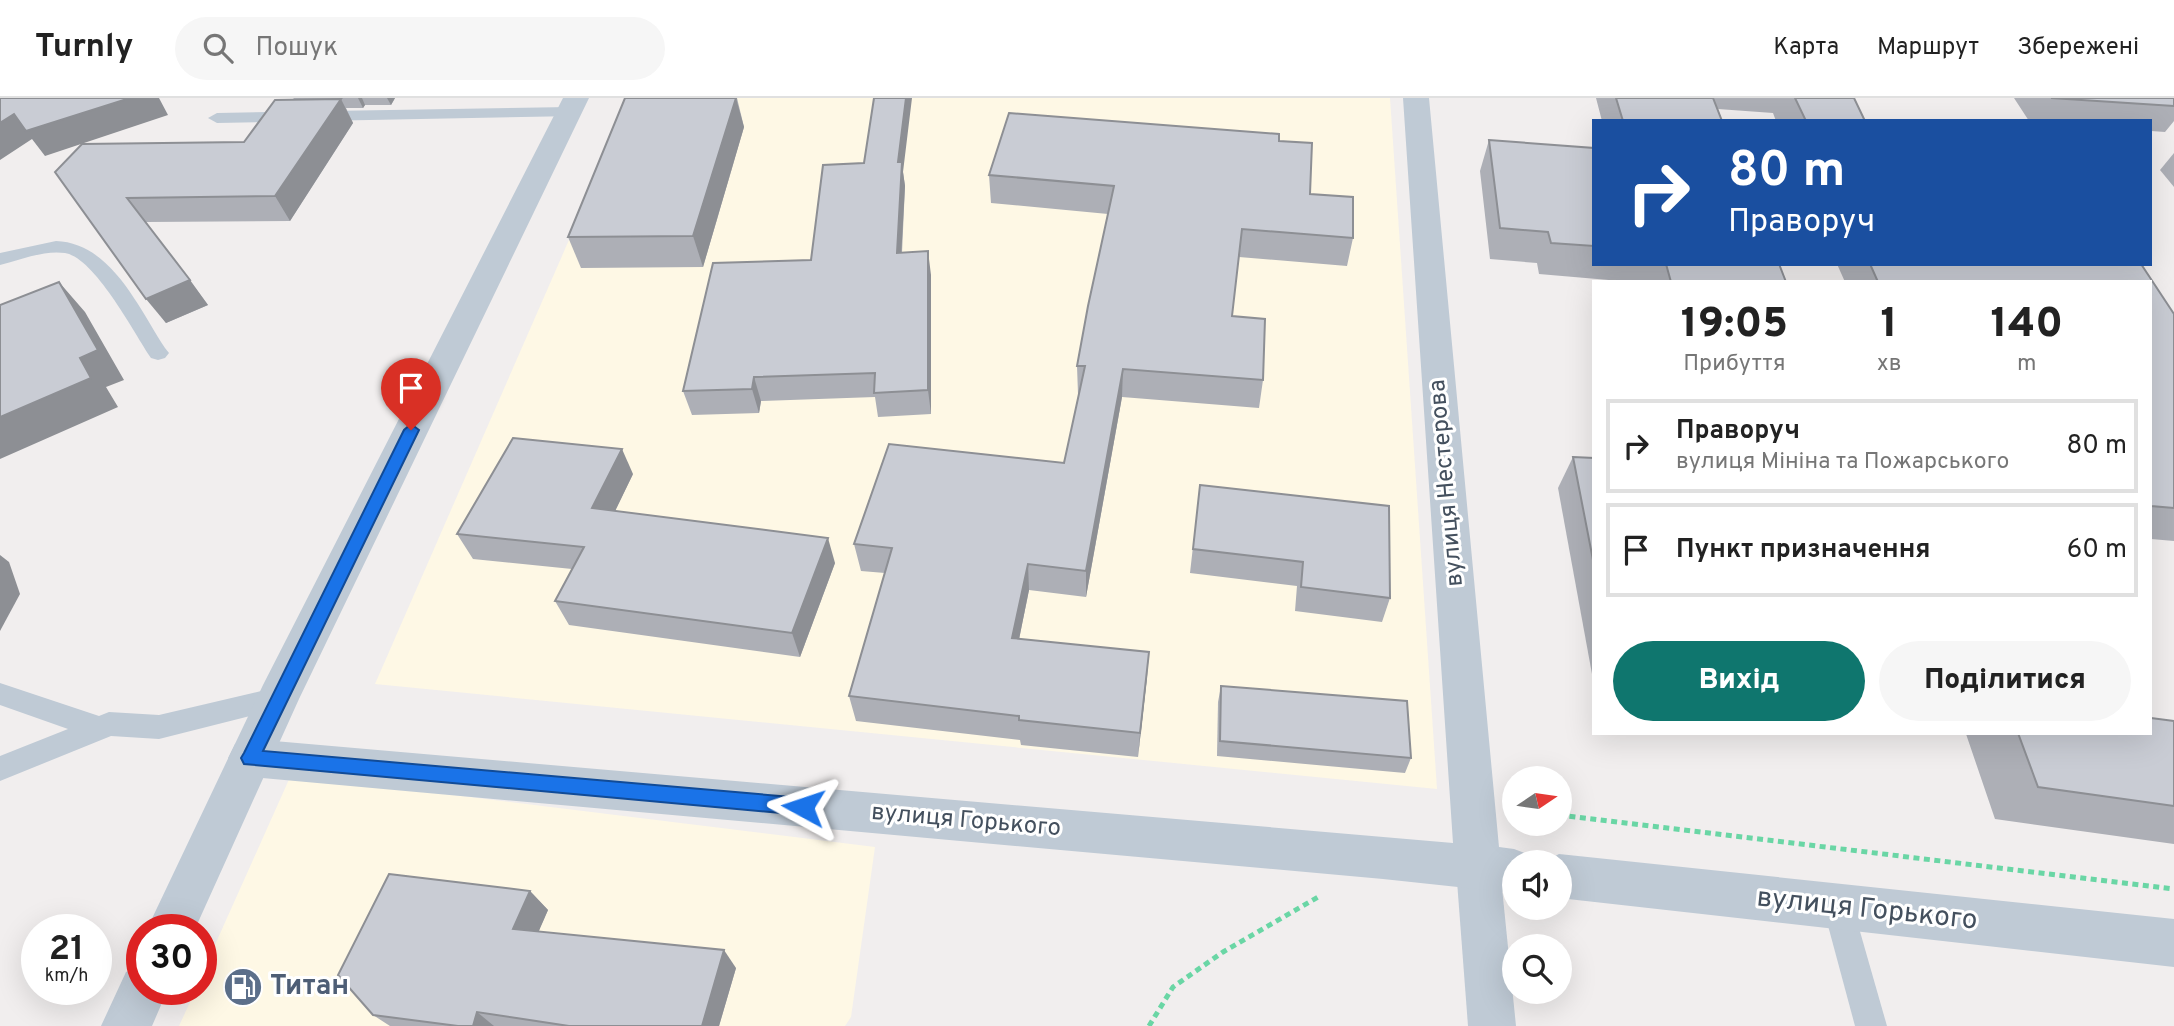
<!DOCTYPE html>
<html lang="uk">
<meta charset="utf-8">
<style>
:root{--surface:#fff;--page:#f6f6f6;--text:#222;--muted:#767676;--line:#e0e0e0;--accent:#0f766e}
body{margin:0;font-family:Overpass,sans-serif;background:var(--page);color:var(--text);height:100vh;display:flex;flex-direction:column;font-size:26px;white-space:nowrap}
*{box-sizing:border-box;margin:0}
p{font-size:23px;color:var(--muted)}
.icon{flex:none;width:38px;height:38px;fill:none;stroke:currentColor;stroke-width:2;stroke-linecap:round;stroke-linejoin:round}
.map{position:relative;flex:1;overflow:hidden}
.side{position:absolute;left:1592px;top:182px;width:560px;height:455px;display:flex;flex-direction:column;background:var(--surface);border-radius:0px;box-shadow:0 7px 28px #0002}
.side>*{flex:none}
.hud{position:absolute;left:1592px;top:21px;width:560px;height:147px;border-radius:0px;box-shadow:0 7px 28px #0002;background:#1a4fa0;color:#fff;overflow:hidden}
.needle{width:46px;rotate:77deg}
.buttons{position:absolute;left:1502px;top:668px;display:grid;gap:14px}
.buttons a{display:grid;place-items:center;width:70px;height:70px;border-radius:50%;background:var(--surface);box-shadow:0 7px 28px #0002;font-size:35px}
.speed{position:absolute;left:21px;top:816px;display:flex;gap:14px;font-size:35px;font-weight:700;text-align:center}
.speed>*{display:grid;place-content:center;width:91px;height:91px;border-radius:50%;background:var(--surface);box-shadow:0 7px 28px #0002;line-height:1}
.speed small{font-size:18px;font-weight:400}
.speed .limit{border:10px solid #d22;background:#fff;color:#111}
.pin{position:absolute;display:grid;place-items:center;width:60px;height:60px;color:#fff;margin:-72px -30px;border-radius:50% 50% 50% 0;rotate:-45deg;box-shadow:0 0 7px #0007}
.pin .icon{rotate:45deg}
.me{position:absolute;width:77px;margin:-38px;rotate:275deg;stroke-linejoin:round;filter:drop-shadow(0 0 5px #0008)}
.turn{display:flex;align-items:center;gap:24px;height:147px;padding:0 21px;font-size:32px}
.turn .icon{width:91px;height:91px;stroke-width:2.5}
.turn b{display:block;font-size:49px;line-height:60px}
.eta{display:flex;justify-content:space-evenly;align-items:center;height:119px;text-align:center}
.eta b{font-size:42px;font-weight:800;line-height:49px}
.action{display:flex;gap:14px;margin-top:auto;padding:14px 21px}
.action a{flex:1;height:80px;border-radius:42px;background:var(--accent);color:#fff;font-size:28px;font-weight:800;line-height:80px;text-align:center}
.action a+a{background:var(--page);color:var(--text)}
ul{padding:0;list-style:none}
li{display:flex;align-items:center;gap:21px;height:94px;margin:0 14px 10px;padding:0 7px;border:4px solid var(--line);border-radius:0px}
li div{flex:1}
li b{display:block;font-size:26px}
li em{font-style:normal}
header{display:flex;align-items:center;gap:42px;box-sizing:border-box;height:98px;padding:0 35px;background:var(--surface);border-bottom:2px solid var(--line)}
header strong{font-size:33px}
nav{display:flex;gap:38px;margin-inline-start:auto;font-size:24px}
.search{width:490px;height:63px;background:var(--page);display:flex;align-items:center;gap:18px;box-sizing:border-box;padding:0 24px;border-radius:38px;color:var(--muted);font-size:26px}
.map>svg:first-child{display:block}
.commercial{fill:#fef8e5}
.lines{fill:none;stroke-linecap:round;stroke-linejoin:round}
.path{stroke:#6ad6a5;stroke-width:5;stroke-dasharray:6 4.5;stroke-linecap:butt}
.service{fill:#bfcad5;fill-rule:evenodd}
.pedestrian{fill:#bfcad5;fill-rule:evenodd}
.minor{fill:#bfcad5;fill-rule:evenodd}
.tertiary{fill:#bfcad5;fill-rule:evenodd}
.wall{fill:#adafb6}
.shaded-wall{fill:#8d8f94}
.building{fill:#c9ccd4;stroke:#8d8f94;stroke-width:2}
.route{fill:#1a73e8;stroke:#114b97;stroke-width:2}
.labels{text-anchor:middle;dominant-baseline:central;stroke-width:6;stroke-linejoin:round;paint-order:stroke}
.street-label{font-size:24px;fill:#44505e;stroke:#fff}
.near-street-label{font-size:28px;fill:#44505e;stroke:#fff}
.near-service-label{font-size:28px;font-weight:bold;fill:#4e5e75;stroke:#fff;text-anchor:start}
</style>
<header>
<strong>Turnly</strong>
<div class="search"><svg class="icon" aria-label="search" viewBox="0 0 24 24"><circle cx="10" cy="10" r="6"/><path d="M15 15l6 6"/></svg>Пошук</div>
<nav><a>Карта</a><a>Маршрут</a><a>Збережені</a></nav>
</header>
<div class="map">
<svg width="2174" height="928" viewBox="0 0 2174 928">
<rect width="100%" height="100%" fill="#f1eeee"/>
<!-- commercial -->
<g class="commercial">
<path d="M631,0H1390L1437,691L375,586Z"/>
<path d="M291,677L875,749L851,919L845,928H179L196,891H201V878Z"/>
</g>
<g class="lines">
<!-- path -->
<g class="path">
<path d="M1559,717L2174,791"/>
<path d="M1149,928L1173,889L1223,854L1318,799"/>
</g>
<!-- service -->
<g class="service">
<path d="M570,9L579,14L576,18L217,25L208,20L217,15Z"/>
<path d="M56,143C111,145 138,209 165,250L169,255L165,260L158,262L151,260C134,235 95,160 65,155C43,152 21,162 0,167V155Z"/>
<path d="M0,585L99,618L109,614L159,617L278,589L287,592L291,600L287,608L278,611L159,641L111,638L0,683V658L68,631L0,607Z"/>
<path d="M1838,794L1849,799L1853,809L1887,928H1855L1823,809L1827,799Z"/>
</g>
<!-- pedestrian -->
<path class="pedestrian" d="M1478,749L1494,755L1500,770L1516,928H1468L1456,770L1462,755Z"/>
<!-- minor -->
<g class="minor">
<path d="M1403,0H1429L1499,749L1514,751L1530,757L1534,765H1514V795L1383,781L250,679L235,674L228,660L235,646L250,641L1453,745Z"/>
<path d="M1559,756L2174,821V869L1559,800V765H1542Z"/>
</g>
<!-- tertiary -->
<g class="tertiary">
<path d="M563,0H589L299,601L195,831H147L263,587Z"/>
<path d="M142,867V891H168L152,928H101L126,874Z"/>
</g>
</g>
<!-- wall -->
<g class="wall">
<path d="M293,0H395L391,7H365L363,10H346L353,25L290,123L146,124L208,207L166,225L55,74L244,44L295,2Z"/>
<path d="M625,0H737L744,29L703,169L581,170L568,139Z"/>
<path d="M1596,0H1854L1865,23H1776L1773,15L1718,11L1722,23H1602Z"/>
<path d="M2014,0H2174V23L2165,34L2151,33V23H2029Z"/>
<path d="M1489,42L1594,50V166H1779L1786,184H1632L1539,176L1537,165L1490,161L1480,73Z"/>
<path d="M1279,43L1310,96L1353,140L1347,168L1239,159L1232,218L1263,282L1259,310L1122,299L1086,499L1029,492L1019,541L1147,579L1138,659L1021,647L1020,642L856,623L849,598L885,475L861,473L854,446L1064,365L1079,296H1078L1077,268L1108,116L991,105L989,77Z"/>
<path d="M2174,55V89L2160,72Z"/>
<path d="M903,74L905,88L902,155L931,177V316L878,319L875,299L761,303L759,315L692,317L683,293L811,162Z"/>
<path d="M1837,166H2141L2174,216V443L2151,441V184H1845Z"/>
<path d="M1573,359L1594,360V587L1558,390Z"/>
<path d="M633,376L615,413L835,465L800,559L569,527L555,503L572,471L473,461L457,436Z"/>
<path d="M1200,387L1390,500L1382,524L1295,513L1297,488L1190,475Z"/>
<path d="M1221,588L1411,660L1405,675L1217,658L1218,604Z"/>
<path d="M2174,623V746L1995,721L1966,636L2151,635Z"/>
<path d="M530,793L548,812L538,834L736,870L719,928H390L373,917Z"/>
</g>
<!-- shaded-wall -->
<g class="shaded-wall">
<path d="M130,0H159L168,17L45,58L32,41L0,62V25L14,16Z"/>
<path d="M358,0H362L365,7L363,10Z"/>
<path d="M387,0H395L391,7Z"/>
<path d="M736,0L744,29L703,169L693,138Z"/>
<path d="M906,0H912L903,74L905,88L900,179L897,155L898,64Z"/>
<path d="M341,1L353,25L290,123L275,98Z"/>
<path d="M928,153L931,177V316L928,292Z"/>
<path d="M190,182L208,207L166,225L146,201Z"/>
<path d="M59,184L85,214L124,282L106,289L118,309L0,361V319L80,260Z"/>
<path d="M1123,271L1122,299L1086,499V473Z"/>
<path d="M754,279L761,303L759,315L752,291Z"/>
<path d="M622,351L633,376L605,434L592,410Z"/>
<path d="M828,440L835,465L800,559L792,535Z"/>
<path d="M0,457L9,464L20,496L0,533Z"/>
<path d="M1028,466L1029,492L1014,566L1012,540Z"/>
<path d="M1149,554L1147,579L1138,659L1140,635Z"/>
<path d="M530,793L548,812L532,849L513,831Z"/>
<path d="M724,852L736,870L719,928H702Z"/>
<path d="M477,914L494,928H473Z"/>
</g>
<!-- building -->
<g class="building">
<path d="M0,0H130L26,33L14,16L0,25Z"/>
<path d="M625,0H736L693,138L568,139Z"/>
<path d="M874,0H906L898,64H902L897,155L928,153V292L874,295L875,275L754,279L752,291L683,293L713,165L811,162L823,67L864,65Z"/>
<path d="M1616,0H1713L1722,23H1623Z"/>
<path d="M1795,0H1854L1865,23H1806Z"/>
<path d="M2051,0H2174V8Z"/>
<path d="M341,1L275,98L127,100L190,182L146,201L55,74L82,46L244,44L275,2Z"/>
<path d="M1009,15L1279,36V43L1312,45L1310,96L1353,99V140L1242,131L1232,218L1265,221L1263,282L1123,271L1086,473L1028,466L1012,540L1149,554L1140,635L1019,622V618L849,598L892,450L854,446L889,346L1064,365L1085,268H1077L1088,208L1114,88L989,77Z"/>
<path d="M1489,42L1594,50V148L1551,145L1548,134L1500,130Z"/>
<path d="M1666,166H1779L1786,184H1671Z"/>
<path d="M1870,166H2141L2174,216V410L2151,408V184H1878Z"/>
<path d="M59,184L98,252L80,260L91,280L0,319V207Z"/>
<path d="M513,340L622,351L592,410L828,440L792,535L555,503L584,449L457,436Z"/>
<path d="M1573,359L1594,360V467Z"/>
<path d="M1200,387L1389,408L1390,500L1301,489L1303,464L1193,451Z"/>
<path d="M1221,588L1407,603L1411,660L1220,643Z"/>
<path d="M2151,620L2174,623V708L2038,689L2018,635H2151Z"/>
<path d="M389,776L530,793L513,831L724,852L702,928H569L477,914L473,928H458L373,917L338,877Z"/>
</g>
<!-- route -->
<path class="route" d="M411,326L419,332L263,653L803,700L809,703L812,709L809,715L803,717L244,666L241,660L244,655L404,332Z"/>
<!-- icons -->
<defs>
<g id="fuel-disc" transform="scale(2.0125)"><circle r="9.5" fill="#5c6f8a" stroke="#fff"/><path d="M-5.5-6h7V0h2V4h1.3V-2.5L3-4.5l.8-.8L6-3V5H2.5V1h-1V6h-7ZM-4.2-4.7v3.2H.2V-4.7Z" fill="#fff"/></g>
</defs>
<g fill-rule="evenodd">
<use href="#fuel-disc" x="243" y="889"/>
</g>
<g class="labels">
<!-- street labels -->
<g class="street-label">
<text transform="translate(1447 385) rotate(-95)">вулиця Нестерова</text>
<text transform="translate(966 723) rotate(5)">вулиця Горького</text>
</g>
<!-- near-street labels -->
<g class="near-street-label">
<text transform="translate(1867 812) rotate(6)">вулиця Горького</text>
</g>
<!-- near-service labels -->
<g class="near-service-label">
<text x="270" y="889">Титан</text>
</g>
</g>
</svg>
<div class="buttons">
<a><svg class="needle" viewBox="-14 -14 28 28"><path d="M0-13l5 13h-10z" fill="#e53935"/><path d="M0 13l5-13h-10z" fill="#767676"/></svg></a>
<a><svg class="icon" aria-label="sound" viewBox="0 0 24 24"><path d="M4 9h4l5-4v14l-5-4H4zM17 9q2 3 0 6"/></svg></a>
<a><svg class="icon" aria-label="search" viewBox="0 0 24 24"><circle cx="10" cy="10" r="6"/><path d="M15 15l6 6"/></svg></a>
</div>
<div class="speed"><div>21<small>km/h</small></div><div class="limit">30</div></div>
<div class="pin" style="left:411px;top:332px;background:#d93025"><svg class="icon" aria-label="arrive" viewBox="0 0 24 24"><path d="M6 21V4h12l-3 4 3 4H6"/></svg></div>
<svg class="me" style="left:803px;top:709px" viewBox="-20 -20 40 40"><path d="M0-17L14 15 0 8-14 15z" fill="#1a73e8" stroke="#fff" stroke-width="4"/></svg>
<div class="hud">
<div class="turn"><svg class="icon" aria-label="right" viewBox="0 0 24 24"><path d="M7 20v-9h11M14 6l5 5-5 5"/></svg><div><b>80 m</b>Праворуч</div></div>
</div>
<section class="side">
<div class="eta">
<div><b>19:05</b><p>Прибуття</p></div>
<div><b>1</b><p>хв</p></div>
<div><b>140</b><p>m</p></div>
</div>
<ul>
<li><svg class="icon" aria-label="right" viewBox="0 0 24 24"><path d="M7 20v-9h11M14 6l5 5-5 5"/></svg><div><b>Праворуч</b><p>вулиця Мініна та Пожарського</p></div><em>80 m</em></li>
<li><svg class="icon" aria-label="arrive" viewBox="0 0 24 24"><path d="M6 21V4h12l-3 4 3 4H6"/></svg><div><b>Пункт призначення</b></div><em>60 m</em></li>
</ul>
<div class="action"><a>Вихід</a><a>Поділитися</a></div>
</section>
</div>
